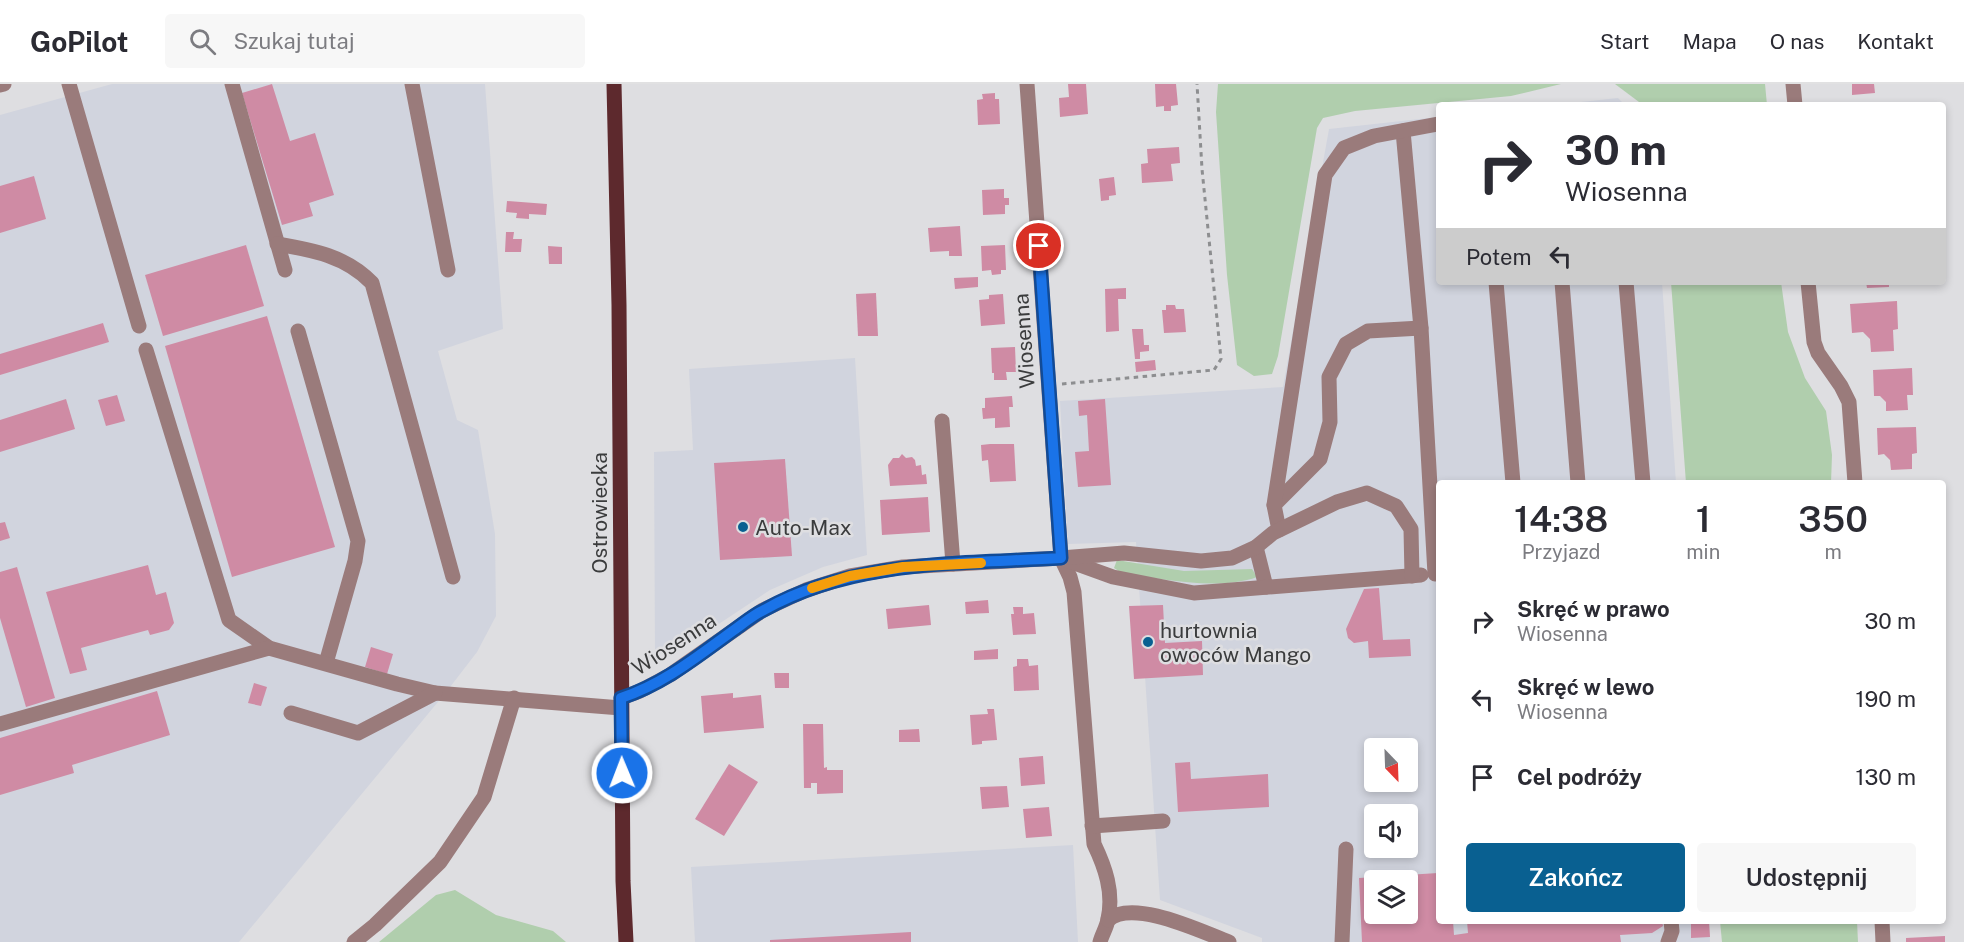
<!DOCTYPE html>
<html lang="pl">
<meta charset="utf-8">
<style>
:root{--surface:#fff;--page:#f7f7f7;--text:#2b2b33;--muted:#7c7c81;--line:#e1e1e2;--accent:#096091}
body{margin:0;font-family:"Public Sans",sans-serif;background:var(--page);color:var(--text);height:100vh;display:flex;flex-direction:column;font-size:22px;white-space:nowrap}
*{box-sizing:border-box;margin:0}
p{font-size:20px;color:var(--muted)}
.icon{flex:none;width:33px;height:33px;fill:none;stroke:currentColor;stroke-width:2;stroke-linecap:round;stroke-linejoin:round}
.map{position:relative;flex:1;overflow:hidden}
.drawer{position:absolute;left:1436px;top:396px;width:510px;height:444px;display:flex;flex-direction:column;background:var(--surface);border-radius:6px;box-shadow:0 3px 9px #0003}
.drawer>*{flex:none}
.hud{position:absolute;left:1436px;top:18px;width:510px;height:183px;border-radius:6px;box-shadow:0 3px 9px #0003;background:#fff;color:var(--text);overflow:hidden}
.needle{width:39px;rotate:157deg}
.fabs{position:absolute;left:1364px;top:654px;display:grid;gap:12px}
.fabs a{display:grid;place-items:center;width:54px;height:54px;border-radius:6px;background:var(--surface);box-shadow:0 3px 9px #0003;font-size:30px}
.pin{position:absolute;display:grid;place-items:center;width:51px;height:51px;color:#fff;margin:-26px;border:3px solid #fff;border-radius:50%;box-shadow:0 2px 6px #0007}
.me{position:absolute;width:66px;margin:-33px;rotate:359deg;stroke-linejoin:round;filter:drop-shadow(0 0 4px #0008)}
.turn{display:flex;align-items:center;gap:21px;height:126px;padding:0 30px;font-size:27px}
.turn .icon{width:78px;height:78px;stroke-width:2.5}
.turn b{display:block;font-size:42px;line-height:51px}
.then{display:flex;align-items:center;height:57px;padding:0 30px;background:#0003;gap:12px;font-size:22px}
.eta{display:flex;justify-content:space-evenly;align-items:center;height:102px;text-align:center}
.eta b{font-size:36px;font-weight:600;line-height:42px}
.button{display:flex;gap:12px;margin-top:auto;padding:12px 30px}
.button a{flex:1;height:69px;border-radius:6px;background:var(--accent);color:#fff;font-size:24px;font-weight:600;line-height:69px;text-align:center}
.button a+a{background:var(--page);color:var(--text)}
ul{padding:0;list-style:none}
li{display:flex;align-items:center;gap:18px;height:78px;padding:0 30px}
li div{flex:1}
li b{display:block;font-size:22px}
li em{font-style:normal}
header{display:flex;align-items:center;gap:36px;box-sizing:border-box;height:84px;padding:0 30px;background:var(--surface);border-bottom:2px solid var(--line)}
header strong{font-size:28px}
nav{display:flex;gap:33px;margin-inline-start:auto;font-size:21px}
.search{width:420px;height:54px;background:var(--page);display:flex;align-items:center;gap:15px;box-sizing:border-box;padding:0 21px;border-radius:6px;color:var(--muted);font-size:22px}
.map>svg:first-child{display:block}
.built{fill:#d1d4de;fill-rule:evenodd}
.grass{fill:#b0cead}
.building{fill:#cf8ba4;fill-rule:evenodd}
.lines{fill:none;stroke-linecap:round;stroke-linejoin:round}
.path{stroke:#8d8e90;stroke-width:3;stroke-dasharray:4.5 4.5;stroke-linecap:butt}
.minor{stroke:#9a7b7b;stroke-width:15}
.major{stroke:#5d292d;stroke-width:15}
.route-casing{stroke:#114b97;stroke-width:15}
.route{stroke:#1a73e8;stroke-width:10}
.slow{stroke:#f59e0b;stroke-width:10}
.poi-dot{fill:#096091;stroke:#dedee1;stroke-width:2}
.labels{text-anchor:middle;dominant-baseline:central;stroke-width:5;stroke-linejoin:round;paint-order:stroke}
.street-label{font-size:21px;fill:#3b3c3d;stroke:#dedee1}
.poi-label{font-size:21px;fill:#3b3c3d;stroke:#dedee1;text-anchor:start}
</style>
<header>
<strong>GoPilot</strong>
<div class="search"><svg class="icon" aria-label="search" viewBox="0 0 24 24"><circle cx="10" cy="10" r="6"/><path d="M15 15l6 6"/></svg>Szukaj tutaj</div>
<nav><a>Start</a><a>Mapa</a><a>O nas</a><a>Kontakt</a></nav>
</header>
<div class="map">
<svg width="1964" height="858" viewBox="0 0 1964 858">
<rect width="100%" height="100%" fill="#dedee1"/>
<!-- built -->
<g class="built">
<path d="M112,0H485L503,245L438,267L457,336L478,346L495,450L496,532L477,568L447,607L239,858H0V31Z"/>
<path d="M1618,14L1625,21H1553Z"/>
<path d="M1438,33V198H1662L1676,399H1438V837H1709L1710,858H1262V854L1160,816L1136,458L1068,460L1060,317L1283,303L1329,45ZM1374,664H1407V698H1374ZM1374,730H1407V764H1374ZM1374,796H1407V830H1374Z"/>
<path d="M855,274L867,471L823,483L770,506L675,569L655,570L654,368L693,366L689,285Z"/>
<path d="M1073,761L1078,858H695L691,783Z"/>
</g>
<!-- grass -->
<g class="grass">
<path d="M1218,0H1561L1511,12L1355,27L1323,34L1317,44L1278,272L1272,290L1254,292L1237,281L1227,191L1216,28Z"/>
<path d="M1615,0H1765L1767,21H1643Z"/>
<path d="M1671,198H1781L1788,248L1805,294L1826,327L1832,371L1831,399H1686Z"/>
<path d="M1117,476L1184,487L1252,485L1257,493C1219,507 1158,495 1120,488L1114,484Z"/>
<path d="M455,806L496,831L553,847L566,858H379L436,811Z"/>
<path d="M1720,837H1857L1858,858H1722Z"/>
</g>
<!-- building -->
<g class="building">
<path d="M272,0L290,57L315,49L334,111L309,119L313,132L282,141L242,9Z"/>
<path d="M1068,0H1086L1088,30L1060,33L1059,14L1069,13Z"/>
<path d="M1155,0H1176L1178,21L1171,22V27H1164V22L1156,23Z"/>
<path d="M1852,0H1874L1875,9L1852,11Z"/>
<path d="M995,9V15H999L1000,40L978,41L977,16L983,15L982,10Z"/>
<path d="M1179,63L1180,79L1171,80L1173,97L1142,99L1141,80L1148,79L1147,65Z"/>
<path d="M34,92L46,135L0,149V102Z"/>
<path d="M1114,93L1116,111L1109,112V116L1101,117L1099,95Z"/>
<path d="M1004,105V114H1009V121H1005V130L983,131L982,106Z"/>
<path d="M507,117L547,120L546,131L529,130V135L516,134L517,129L506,128Z"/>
<path d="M960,142L962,172H949V167L930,168L928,144Z"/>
<path d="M506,148H514L513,155H522L521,168H505Z"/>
<path d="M246,161L264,222L163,252L145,191Z"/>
<path d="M1005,161L1006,186H1001V190L992,191L991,186L982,187L981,162Z"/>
<path d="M548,162L562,163V180H549Z"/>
<path d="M978,193V203L955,205L954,194Z"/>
<path d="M1866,198H1889V203L1867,204Z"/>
<path d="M1126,204V215H1118L1119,247L1106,248L1105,205Z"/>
<path d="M876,209L878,252H858L856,210Z"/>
<path d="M1003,210L1005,240L981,242L979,216L989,215V211Z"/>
<path d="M1897,217L1898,245L1893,246L1894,267L1871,268L1870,255L1863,248L1852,249L1850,220Z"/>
<path d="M1166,221H1175L1176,225H1184L1186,248L1164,249L1162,226H1166Z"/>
<path d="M267,232L335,463L232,493L165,262Z"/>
<path d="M103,239L109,258L0,291V270Z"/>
<path d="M1132,245H1143L1144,261H1149V267L1140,268V275H1135Z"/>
<path d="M1015,263L1016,288H1006L1007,296H994V289H992L991,264Z"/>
<path d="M1155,276L1156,286L1136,288L1135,278Z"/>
<path d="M1912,284L1913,311H1907L1908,326L1886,327V318L1880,312H1874L1873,286Z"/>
<path d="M117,311L125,337L106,342L98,316Z"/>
<path d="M1012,312L1013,323H1009L1010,343L995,344V334L983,335L982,324H985V314Z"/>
<path d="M66,315L75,345L0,368V336Z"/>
<path d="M1105,315L1111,401L1078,403L1075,368L1089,367L1087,331L1079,332L1078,317Z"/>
<path d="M1916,343L1917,369L1912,370V385L1891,386L1890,376L1884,370L1878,371L1877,344Z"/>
<path d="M990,360H1014L1016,397L990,398L988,376L982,377L981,361Z"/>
<path d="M902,370L906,374L912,373L915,376L916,382L921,381L922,391L926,390L927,400L890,402L888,381L893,374H899Z"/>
<path d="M785,375L792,472L720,476L714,379Z"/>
<path d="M928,413L930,448L882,451L880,416Z"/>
<path d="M5,438L10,454L0,457V439Z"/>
<path d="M148,481L156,511L166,508L174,539L169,546L150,551L148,546L81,564L87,586L70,590L46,508Z"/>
<path d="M17,483L55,614L26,623L0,534V488Z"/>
<path d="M1379,504L1383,556L1410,555L1411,572L1369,574L1368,557L1354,559L1348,554L1346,545L1364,505Z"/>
<path d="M988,516L989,529L966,530L965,518Z"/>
<path d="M929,521L931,541L888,545L886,525Z"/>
<path d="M1163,521L1165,559L1202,557L1203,591L1134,595L1129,522Z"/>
<path d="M1013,523H1023V530L1034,529L1036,550L1013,551L1011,530H1014Z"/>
<path d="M371,563L393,570L387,590L365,583Z"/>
<path d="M998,565V575L974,576V567Z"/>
<path d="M1017,575H1028L1029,582L1038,581L1039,606L1014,607L1013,583L1017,582Z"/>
<path d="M774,589H789V604H775Z"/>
<path d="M254,599L267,603L261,622L248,619Z"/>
<path d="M157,607L170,651L72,681L74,689L0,711V654Z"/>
<path d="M733,609V614L761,611L764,644L704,649L701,612Z"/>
<path d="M987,625H994L997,656L982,657V660L972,661L970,631L988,630Z"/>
<path d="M803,640H823L824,684L827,683V686H843V709L817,710V699H811V704H804Z"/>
<path d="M919,645L920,658H899V646Z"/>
<path d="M1043,672L1045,700L1021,702L1019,674Z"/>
<path d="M1190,678L1191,695L1268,690L1269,723L1178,728L1175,679Z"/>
<path d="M729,680L758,698L724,752L695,735Z"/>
<path d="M1007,702L1009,723L982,725L980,703Z"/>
<path d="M1049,723L1052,752L1026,754L1023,725Z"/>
<path d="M1438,789V837H1453L1454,851L1468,849L1467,837H1662L1663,842L1652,849L1620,851L1621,858H1362L1359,794ZM1374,796H1407V830H1374Z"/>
<path d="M1691,837H1709L1710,853L1691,854Z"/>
<path d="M911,848V858H770V856Z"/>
<path d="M1945,852V858H1906V854Z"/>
</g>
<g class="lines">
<!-- path -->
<path class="path" d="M1062,300L1214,286L1221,275L1202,85L1197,0"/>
<!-- minor -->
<g class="minor">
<path d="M69,0L139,242"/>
<path d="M232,0L285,186"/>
<path d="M412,0L448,186"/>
<path d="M1027,0L1061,474L1070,493L1074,508L1094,760C1105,783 1114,808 1108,835C1107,843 1102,850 1100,858"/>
<path d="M1793,0L1795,21"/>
<path d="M0,1L4,0"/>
<path d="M1403,47L1421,244L1435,490"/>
<path d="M277,160C313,166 346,172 372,199L453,493"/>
<path d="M1496,198L1513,399"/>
<path d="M1562,198L1578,399"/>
<path d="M1626,198L1643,399"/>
<path d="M1808,198L1814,258L1818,269L1841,302L1849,318L1855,399"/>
<path d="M298,247L358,457L355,477L326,579"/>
<path d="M146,266L229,536L269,564L397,600L435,609L621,624"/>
<path d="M942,337L953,480"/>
<path d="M1274,421L1320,375L1330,338L1329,293L1346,260L1368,247L1421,244"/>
<path d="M1279,446L1274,421L1325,91L1344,64L1374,52L1438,40"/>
<path d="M1256,463L1266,503"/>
<path d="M1066,476L1113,493L1194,509L1421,491"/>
<path d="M621,614L640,607L670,591L763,526L806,506L850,492L903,483L1061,474L1124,469L1201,477L1232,474L1256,463L1273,449L1337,418L1367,409L1396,422L1411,445L1412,492"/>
<path d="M291,629L358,649L435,609"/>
<path d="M0,640L269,564"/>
<path d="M1092,742L1163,737"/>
<path d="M1108,836C1133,814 1202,848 1229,858"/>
<path d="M1882,837L1883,858"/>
<path d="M354,858L375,841L440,778L484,713L514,614"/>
<path d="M1342,858L1346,765"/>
<path d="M1668,858L1672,847L1671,837"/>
</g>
<!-- major -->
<path class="major" d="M614,0L619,221L623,797L626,858"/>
</g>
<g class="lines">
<!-- route casing -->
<g class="route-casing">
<path id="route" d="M622,689L621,614C664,600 698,572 734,546C744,539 753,531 764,526C854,475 961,480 1061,474L1039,162"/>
</g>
<!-- route -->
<use href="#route" class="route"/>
<!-- slow -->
<path class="slow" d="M812,504L850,492L903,483L981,479"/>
</g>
<!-- markers -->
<g class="poi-dot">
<circle cx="743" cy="443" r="6"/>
<circle cx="1148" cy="558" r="6"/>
</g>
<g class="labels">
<!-- street labels -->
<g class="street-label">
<text transform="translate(1024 257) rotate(-94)">Wiosenna</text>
<text transform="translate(599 429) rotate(-90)">Ostrowiecka</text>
<text transform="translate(674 560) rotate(-33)">Wiosenna</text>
</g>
<!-- poi labels -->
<g class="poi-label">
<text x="755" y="443">Auto-Max</text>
<text x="1160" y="546">hurtownia<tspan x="1160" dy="24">owoców Mango</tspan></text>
</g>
</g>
</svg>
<div class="fabs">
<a><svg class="needle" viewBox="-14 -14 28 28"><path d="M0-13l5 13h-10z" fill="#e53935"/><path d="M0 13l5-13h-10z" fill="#7c7c81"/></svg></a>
<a><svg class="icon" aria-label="sound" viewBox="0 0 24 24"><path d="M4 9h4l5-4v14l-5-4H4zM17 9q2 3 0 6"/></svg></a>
<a><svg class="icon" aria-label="layers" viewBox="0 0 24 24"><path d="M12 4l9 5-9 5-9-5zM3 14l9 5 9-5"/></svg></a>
</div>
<div class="pin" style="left:1039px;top:162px;background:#d93025"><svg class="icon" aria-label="arrive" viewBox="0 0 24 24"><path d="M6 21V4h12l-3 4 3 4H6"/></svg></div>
<svg class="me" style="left:622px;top:689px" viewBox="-20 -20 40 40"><circle r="17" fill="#1a73e8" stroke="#fff" stroke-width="3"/><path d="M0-11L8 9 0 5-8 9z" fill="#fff"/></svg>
<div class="hud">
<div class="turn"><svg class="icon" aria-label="right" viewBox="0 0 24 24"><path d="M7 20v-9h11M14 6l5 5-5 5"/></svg><div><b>30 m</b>Wiosenna</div></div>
<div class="then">Potem<svg class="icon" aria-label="left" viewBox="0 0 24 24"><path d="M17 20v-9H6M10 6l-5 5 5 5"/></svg></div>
</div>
<section class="drawer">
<div class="eta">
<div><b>14:38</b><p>Przyjazd</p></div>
<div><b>1</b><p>min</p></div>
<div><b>350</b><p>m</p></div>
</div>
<ul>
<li><svg class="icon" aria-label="right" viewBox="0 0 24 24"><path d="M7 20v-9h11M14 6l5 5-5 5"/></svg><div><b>Skręć w prawo</b><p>Wiosenna</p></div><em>30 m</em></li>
<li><svg class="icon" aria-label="left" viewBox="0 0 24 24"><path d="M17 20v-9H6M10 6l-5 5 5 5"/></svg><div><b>Skręć w lewo</b><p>Wiosenna</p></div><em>190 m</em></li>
<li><svg class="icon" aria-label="arrive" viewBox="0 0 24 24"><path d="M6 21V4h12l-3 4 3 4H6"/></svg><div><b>Cel podróży</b></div><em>130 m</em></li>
</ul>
<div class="button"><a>Zakończ</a><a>Udostępnij</a></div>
</section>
</div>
